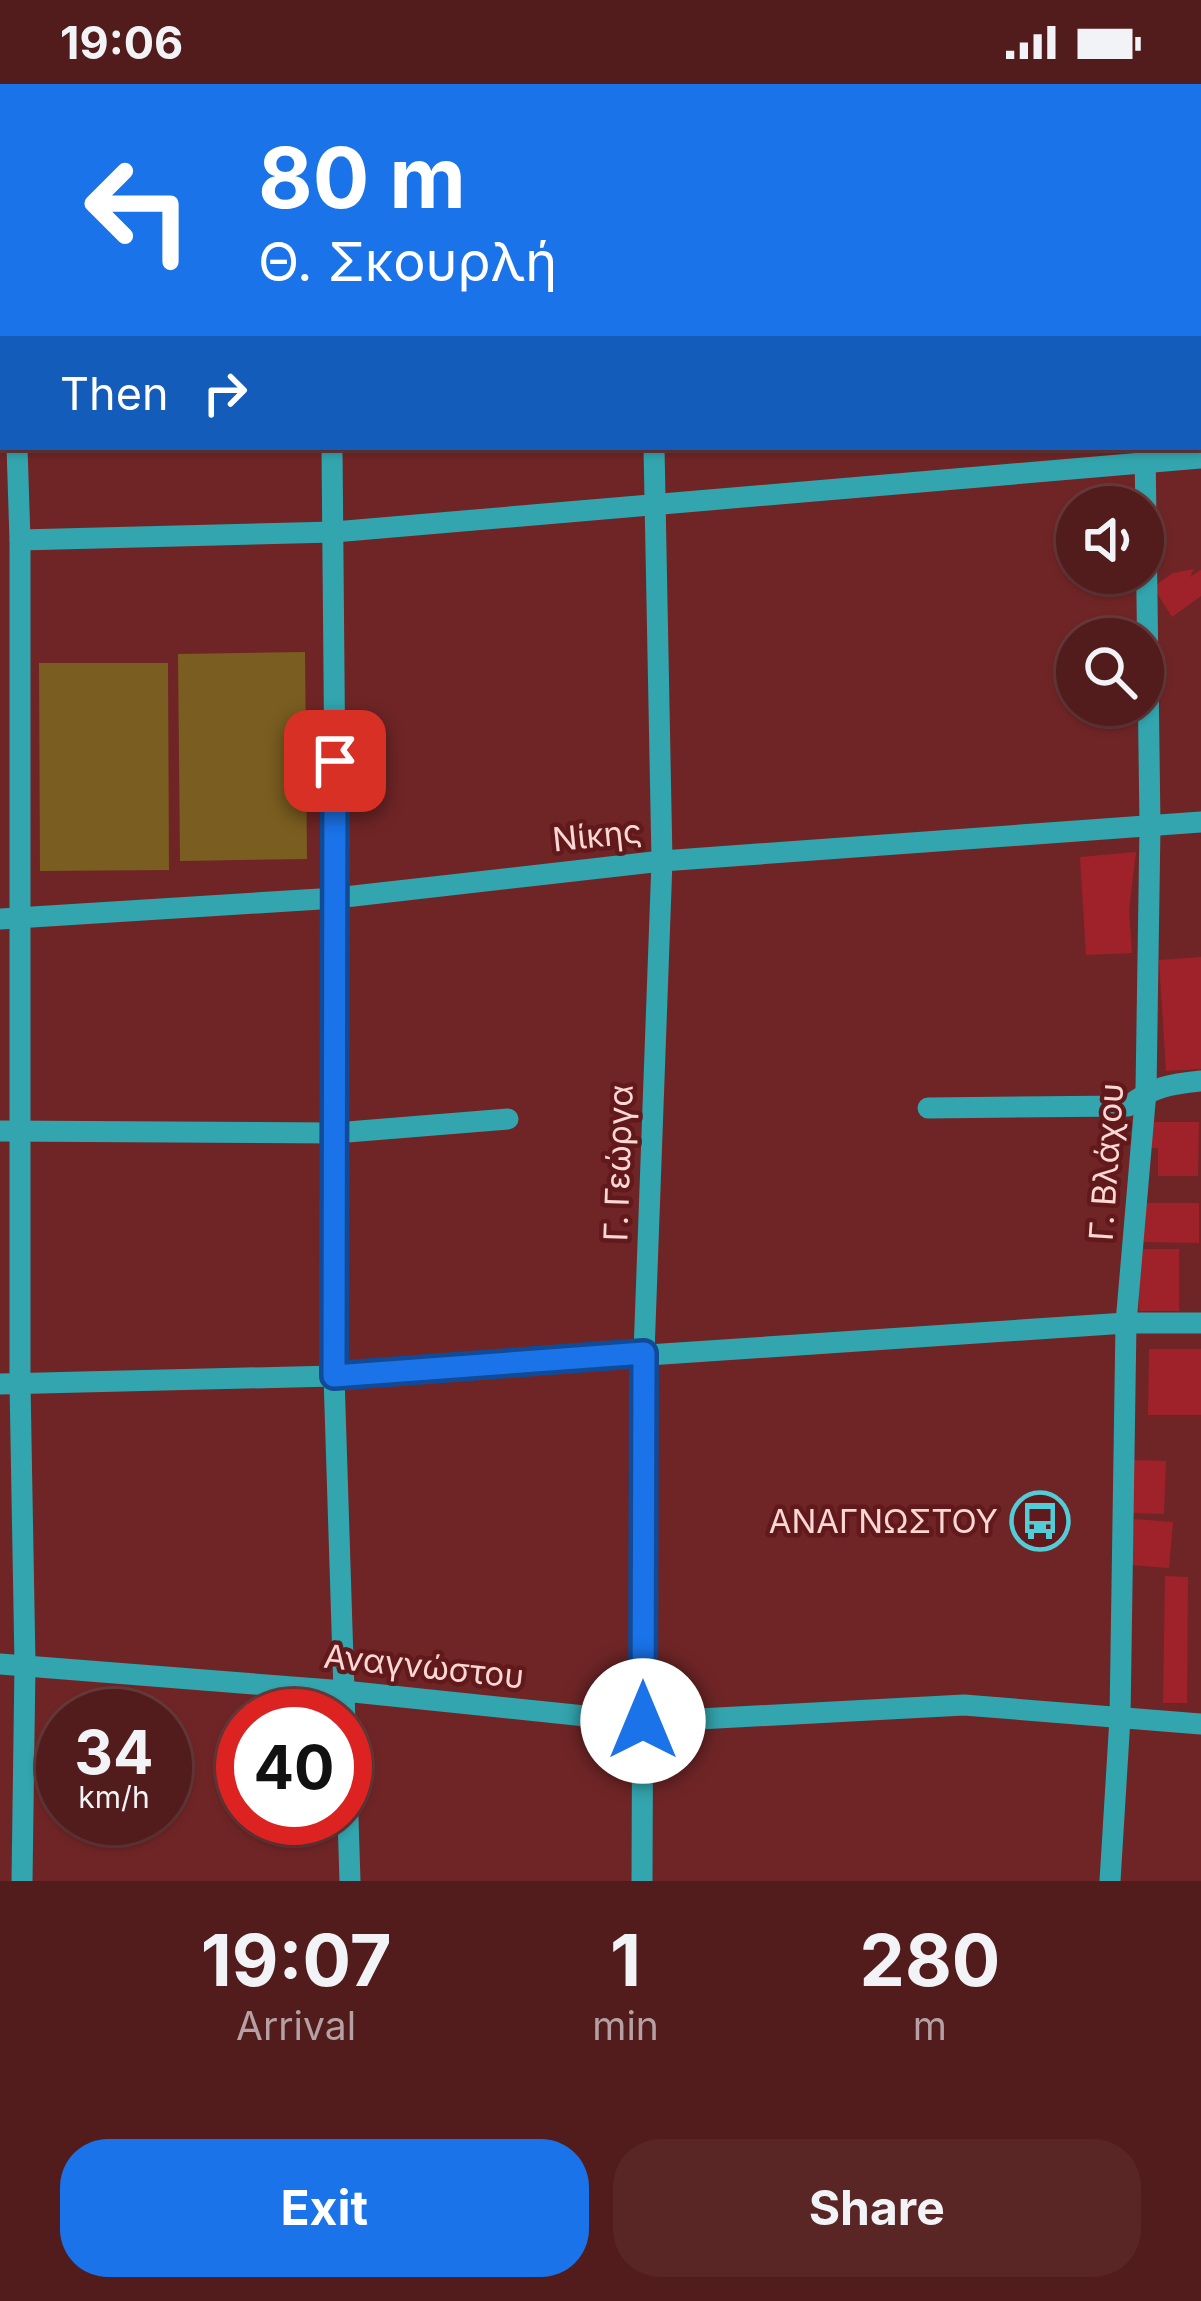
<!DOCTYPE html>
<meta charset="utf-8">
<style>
:root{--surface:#531c1c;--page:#592525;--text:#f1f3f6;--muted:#b5a1a3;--line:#693a3b;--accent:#1a73e8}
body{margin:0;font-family:Inter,sans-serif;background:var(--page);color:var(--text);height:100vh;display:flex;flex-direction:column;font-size:45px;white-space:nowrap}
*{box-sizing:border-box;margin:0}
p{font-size:39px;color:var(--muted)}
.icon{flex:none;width:66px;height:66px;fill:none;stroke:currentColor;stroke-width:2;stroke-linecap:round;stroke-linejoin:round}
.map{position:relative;height:1797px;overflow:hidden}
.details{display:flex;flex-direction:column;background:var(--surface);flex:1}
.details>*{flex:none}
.guide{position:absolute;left:0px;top:0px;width:1203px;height:366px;box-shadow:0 3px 9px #0004,0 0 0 3px var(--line);background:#1a73e8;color:#fff;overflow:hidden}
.tools{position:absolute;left:1056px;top:402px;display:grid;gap:24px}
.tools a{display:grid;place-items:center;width:108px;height:108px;border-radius:50%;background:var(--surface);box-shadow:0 3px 9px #0004,0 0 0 3px var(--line);font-size:60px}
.speed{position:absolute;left:36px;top:1605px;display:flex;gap:24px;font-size:60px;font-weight:700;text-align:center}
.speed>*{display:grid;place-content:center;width:156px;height:156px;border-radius:50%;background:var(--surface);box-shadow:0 3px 9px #0004,0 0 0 3px var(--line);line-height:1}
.speed small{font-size:30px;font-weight:400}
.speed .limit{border:18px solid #d22;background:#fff;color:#111}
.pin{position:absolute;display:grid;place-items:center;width:102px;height:102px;color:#fff;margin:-51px;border-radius:24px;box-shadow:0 6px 18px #0006}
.me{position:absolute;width:132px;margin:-66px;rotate:0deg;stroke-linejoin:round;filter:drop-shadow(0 0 9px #0008)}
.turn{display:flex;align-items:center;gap:42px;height:252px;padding:0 60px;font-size:54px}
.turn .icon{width:156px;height:156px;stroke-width:2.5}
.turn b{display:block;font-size:84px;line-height:102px}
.then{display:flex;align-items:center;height:114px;padding:0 60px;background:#0003;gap:24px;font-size:45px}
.eta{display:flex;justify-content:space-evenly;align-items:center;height:204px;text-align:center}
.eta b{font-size:72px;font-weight:700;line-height:84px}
.primary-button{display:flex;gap:24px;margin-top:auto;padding:24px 60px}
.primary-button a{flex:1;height:138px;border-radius:48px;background:var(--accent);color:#fff;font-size:48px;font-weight:700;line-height:138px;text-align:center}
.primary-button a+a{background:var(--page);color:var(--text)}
.status{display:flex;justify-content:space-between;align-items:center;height:84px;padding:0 60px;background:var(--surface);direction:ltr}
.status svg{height:33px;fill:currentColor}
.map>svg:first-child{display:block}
.green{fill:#7a5d20}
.building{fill:#9f222b}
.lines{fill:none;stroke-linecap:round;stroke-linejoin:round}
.path{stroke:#a56968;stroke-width:6;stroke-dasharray:9 6;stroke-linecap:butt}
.minor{stroke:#33a5ae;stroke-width:21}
.route-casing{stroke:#114b97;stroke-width:30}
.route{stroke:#1a73e8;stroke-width:21}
.labels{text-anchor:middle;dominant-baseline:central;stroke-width:9;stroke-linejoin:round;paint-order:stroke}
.street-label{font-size:33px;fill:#fcd7d4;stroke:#62191c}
.poi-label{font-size:33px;fill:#fcd7d4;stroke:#62191c;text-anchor:end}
</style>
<div class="status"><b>19:06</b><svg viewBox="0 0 49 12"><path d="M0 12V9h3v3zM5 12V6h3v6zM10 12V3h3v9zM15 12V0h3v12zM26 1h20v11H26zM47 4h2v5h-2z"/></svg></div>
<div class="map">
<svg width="1201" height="1797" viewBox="0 0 1201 1797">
<rect width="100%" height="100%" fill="#6f2526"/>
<!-- green -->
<g class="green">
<path d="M305,568L307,775L180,777L178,570Z"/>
<path d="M39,579H168L169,786L40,787Z"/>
</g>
<!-- building -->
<g class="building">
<path d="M1194,485L1190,493L1201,486V512L1172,533L1153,503L1173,489Z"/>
<path d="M1136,768L1129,826L1132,869L1086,871L1080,773Z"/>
<path d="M1201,873V985L1166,987L1159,876Z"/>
<path d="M1151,1038H1199L1198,1092H1158V1064H1151Z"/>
<path d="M1142,1119H1199V1159L1141,1158Z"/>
<rect x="1139" y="1165" width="40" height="62"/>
<path d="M1149,1265H1201V1331H1148Z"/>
<path d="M1133,1376L1166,1377L1164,1430L1131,1429Z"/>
<path d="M1134,1435L1173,1438L1169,1484L1130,1481Z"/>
<path d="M1165,1492L1188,1493L1187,1619H1163Z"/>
</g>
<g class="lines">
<!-- path -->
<path class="path" d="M0,303L3,301"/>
<!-- minor -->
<g class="minor">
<path d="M3,0V10"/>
<path d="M652,0V3"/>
<path d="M1129,0V3"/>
<path d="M329,3V0"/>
<path d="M1200,83H1201"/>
<path d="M17,363L20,456V1299L25,1580L22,1797"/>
<path d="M332,363L336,814L334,1292L350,1797"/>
<path d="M20,456L334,448L1201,374"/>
<path d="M0,835L336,814L662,777L1201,738"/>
<path d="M928,1024L1128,1022C1152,1003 1171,1000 1201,997"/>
<path d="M0,1047L335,1049L508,1035"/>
<path d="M0,1300L334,1292L1126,1239H1201"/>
<path d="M0,1580L344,1607L643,1638L964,1621L1201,1640"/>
<path d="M642,1797L644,1269L662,777L654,363"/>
<path d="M1110,1797L1120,1634L1126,1239L1146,1007L1150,742L1145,363"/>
</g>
</g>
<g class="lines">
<!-- route casing -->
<g class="route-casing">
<path id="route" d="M335,677L334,1292L644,1269L643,1637"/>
</g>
<!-- route -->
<use href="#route" class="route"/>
</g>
<!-- icons -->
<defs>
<g id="bus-ring" transform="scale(3)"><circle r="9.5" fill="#62191c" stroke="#52ccd6" stroke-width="1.5"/><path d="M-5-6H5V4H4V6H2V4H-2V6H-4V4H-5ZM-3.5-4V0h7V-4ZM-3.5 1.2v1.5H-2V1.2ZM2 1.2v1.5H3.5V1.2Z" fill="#52ccd6"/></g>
</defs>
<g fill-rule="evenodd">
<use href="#bus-ring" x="1040" y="1437"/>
</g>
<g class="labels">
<!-- street labels -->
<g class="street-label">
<text transform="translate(597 751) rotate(-6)">Νίκης</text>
<text transform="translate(1106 1078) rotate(-86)">Γ. Βλάχου</text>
<text transform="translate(618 1079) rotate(-88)">Γ. Γεώργα</text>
<text transform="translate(424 1582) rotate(6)">Αναγνώστου</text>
</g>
<!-- poi labels -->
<g class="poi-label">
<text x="998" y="1437">ΑΝΑΓΝΩΣΤΟΥ</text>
</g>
</g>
</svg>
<div class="tools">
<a><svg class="icon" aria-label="sound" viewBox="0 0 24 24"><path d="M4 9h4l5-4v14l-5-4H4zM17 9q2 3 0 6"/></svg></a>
<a><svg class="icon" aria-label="search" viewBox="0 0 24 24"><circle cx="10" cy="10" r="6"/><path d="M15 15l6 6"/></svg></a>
</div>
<div class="speed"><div>34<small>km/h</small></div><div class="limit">40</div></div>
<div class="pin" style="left:335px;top:677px;background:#d93025"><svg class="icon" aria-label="arrive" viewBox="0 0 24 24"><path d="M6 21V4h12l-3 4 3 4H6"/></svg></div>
<svg class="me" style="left:643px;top:1637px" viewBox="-20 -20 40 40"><circle r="19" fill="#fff"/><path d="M0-13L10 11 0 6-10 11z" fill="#1a73e8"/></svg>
<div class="guide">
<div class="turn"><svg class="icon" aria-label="left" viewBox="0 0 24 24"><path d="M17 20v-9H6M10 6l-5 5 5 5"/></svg><div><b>80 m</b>Θ. Σκουρλή</div></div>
<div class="then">Then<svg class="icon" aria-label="right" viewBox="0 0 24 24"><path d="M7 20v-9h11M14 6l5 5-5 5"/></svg></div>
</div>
</div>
<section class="details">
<div class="eta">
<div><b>19:07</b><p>Arrival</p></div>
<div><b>1</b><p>min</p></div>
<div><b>280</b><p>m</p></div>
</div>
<div class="primary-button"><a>Exit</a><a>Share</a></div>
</section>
